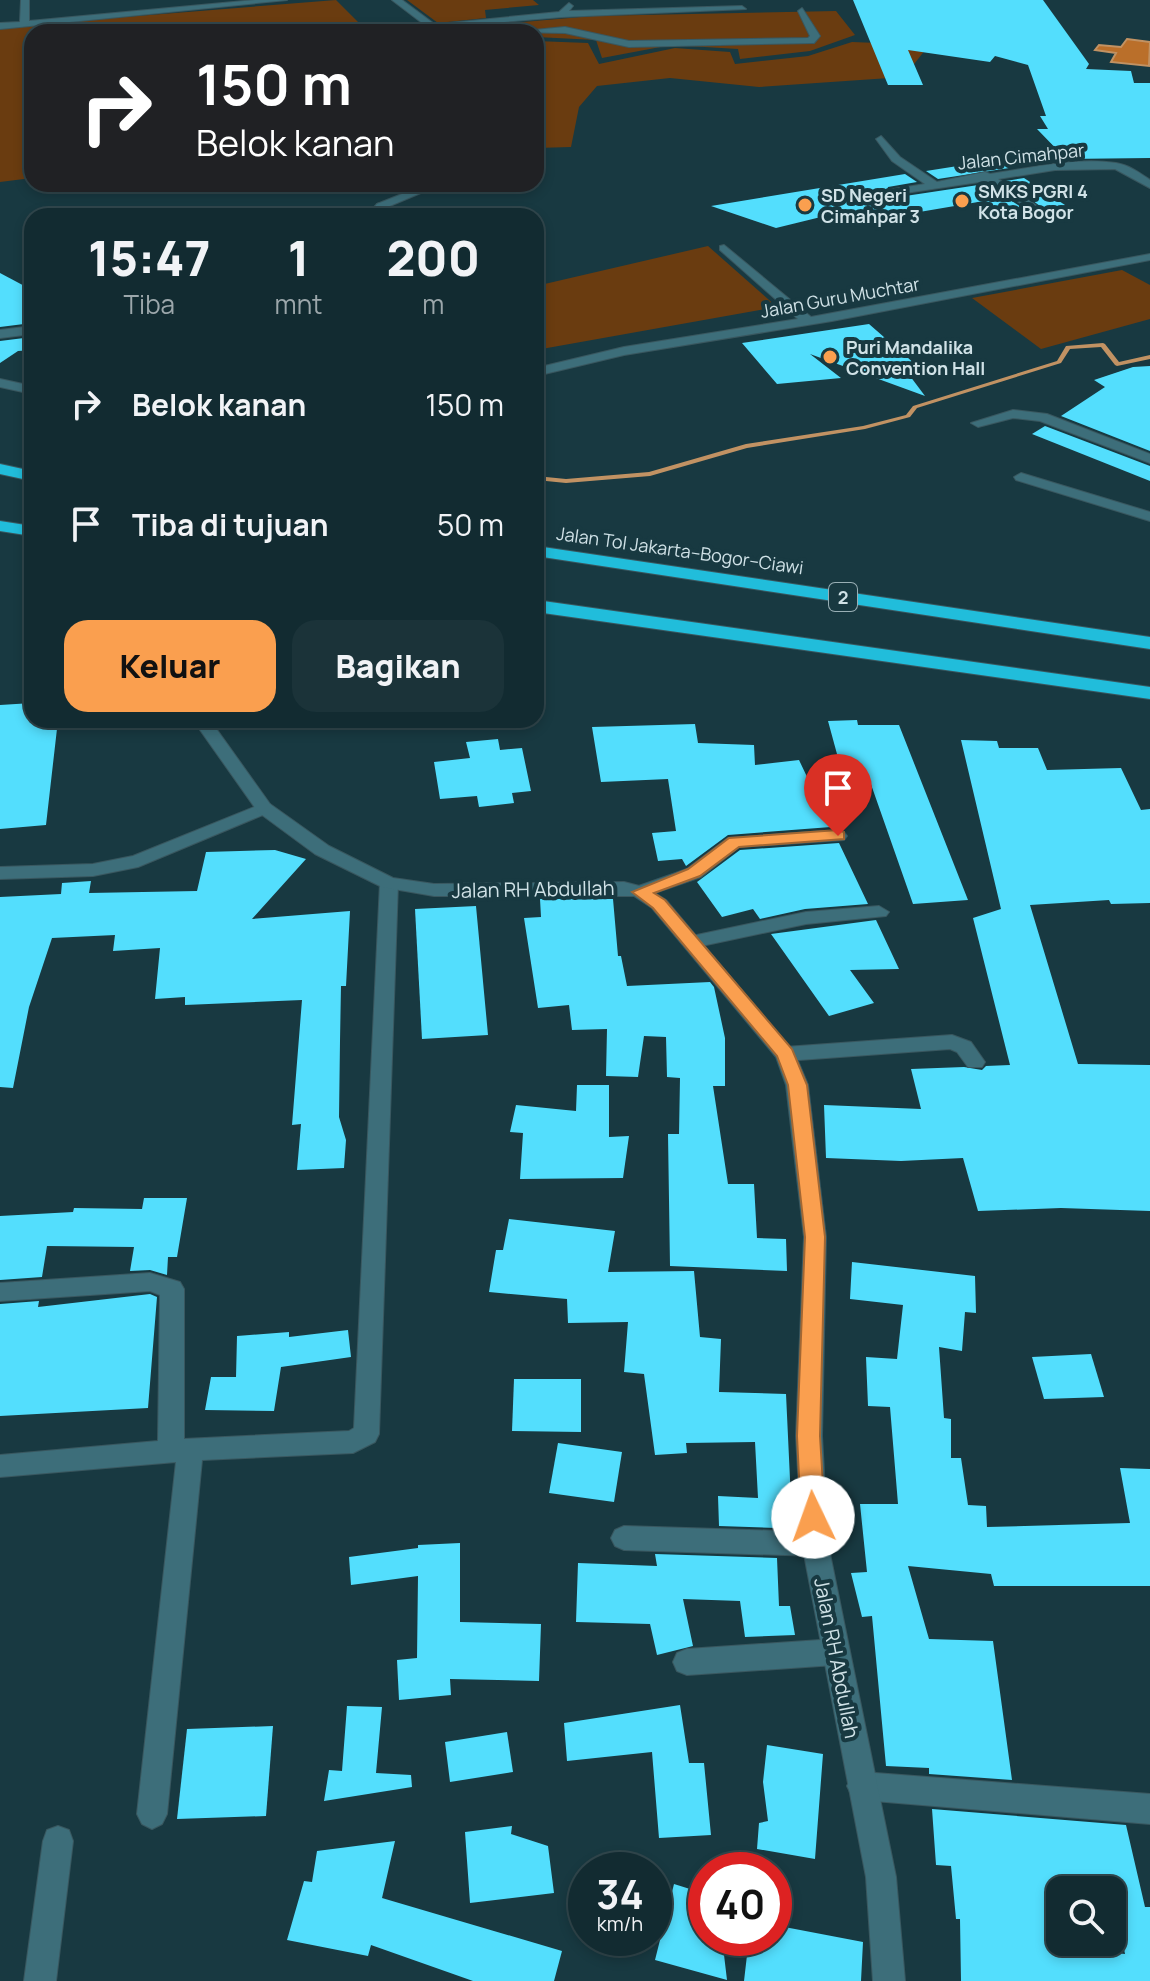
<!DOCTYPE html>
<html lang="id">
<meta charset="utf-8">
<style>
:root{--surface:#122b31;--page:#1b3339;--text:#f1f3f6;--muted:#9ca7ab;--line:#31474d;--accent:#fa9f4f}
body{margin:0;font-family:Manrope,sans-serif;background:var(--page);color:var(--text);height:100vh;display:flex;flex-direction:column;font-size:30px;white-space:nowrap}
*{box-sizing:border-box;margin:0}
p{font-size:26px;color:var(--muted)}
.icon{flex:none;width:44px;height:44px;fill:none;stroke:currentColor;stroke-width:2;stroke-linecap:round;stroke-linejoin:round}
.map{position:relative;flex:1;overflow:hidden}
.drawer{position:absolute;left:24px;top:208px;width:520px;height:520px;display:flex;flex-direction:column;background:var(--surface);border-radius:24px;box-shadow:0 4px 12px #0003,0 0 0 2px var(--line)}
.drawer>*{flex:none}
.banner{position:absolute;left:24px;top:24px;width:520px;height:168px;border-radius:24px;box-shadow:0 4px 12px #0003,0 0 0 2px var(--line);background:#202124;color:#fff;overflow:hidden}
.fabs{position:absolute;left:1046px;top:1876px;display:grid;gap:16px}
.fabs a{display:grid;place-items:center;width:80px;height:80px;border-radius:16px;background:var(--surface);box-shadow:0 4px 12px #0003,0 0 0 2px var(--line);font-size:40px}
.speed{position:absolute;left:568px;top:1852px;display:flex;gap:16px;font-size:40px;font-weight:700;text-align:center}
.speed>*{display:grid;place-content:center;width:104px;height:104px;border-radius:50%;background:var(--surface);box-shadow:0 4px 12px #0003,0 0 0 2px var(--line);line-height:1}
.speed small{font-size:20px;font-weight:400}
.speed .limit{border:12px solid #d22;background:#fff;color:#111}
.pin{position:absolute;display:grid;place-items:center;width:68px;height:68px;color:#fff;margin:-82px -34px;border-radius:50% 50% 50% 0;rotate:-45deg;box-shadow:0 0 8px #0007}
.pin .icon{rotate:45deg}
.me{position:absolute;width:88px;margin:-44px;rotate:357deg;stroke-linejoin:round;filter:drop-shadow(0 0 6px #0008)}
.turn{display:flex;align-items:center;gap:28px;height:168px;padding:0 40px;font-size:36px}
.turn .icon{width:104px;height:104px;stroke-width:2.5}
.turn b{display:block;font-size:56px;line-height:68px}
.eta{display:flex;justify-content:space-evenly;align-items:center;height:136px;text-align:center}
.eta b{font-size:48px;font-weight:800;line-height:56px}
.cta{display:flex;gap:16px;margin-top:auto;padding:16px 40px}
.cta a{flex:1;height:92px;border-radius:24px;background:var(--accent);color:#111;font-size:32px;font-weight:800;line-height:92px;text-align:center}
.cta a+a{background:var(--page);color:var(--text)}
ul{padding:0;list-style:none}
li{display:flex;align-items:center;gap:24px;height:120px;padding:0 40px}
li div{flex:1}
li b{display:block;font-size:30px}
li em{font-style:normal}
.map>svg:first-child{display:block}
.green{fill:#6a3c10}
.water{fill:#ba6f2a;stroke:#c19263;stroke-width:2}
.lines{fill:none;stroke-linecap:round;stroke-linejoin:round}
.stream{fill:#c19263;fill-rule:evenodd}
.building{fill:#53defd;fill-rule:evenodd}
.minor-casing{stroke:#39575f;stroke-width:2}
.tertiary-casing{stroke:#39575f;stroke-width:2}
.motorway-casing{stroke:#39575f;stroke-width:2}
.minor{fill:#3d6e7a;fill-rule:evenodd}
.tertiary{fill:#3d6e7a;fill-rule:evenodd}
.motorway{fill:#21bddb;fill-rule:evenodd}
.route{fill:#fa9f4f;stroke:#a26733;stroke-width:2}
.poi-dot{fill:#fa9f4f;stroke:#183941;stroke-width:3}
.labels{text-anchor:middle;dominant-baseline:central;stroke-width:8;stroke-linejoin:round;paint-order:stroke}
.far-street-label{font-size:18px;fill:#d0e2e7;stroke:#183941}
.far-poi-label{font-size:18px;font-weight:bold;fill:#d0e2e7;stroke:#183941;text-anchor:start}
.shield{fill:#183941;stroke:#99afb5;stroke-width:2}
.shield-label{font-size:18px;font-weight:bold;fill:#d0e2e7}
.street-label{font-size:20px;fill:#d0e2e7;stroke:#183941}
</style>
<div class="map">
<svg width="1150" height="1981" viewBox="0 0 1150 1981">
<rect width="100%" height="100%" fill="#183941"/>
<!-- green -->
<g class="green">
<path d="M336,0L368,32H32V178L0,182V27Z"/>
<path d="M407,0H533L539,5L485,10L486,18L438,23Z"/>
<path d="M836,11L855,35L810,51L740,59L738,49L671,45L602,58L596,40L536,37V32H454L452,28L593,16Z"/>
<path d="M536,41L588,43L599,64L675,48L730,52L735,64L808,56L852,42L929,45L904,77L759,87L670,78L597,86L579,107L571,147L536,148Z"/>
<path d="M708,246L777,307L536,350V286Z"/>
<path d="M1122,270L1150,285V319L1041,349L972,298Z"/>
</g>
<!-- water -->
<path class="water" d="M1127,39L1150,42L1149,66L1111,62L1116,53L1095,50L1099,45L1121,47Z"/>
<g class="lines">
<!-- stream -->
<path class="stream" d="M1103,343L1105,344L1119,362L1150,355V359L1117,366L1115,365L1101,347L1070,349L1061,363L917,408L910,417L865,429L747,448L650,476L566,483L536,480V476L566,479L649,472L746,444L863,426L906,415L913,406L1057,361L1066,346Z"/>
</g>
<!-- building -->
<g class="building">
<path d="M853,0H1043L1089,64L1086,69L1131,71L1134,83H1150V158L1066,159L1037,129H1048L1040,116H1046L1028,65L995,56L990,62L908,50L923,85H888Z"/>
<path d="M996,160L1009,168L938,179L926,171Z"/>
<path d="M905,174L917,182L888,187L885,195L892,198L985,184L1029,212L1005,216L984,201L843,225L829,215L776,228L711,206Z"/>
<path d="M1024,178L1065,205L1044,209L1006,181Z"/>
<path d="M0,273L32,290V323L0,327Z"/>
<path d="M869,324L923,371L907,372L925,396L810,354L841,378L777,384L742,343Z"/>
<path d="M32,337V350L18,351L0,363V341Z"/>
<path d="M1150,366V451L1061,416L1105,387L1094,380L1133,367Z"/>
<path d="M1045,426L1150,466V481L1032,434Z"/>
<path d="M32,703V720H58L46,825L0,829V705Z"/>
<path d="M857,720L858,725H899L968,900L913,904L867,773L843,776L828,721Z"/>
<path d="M695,724L698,743L754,745L755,765L799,760L831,827L728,835L686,866L682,859L658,861L652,833L676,831L668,779L601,782L592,727Z"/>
<path d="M498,739L500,750L522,748L531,791L512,793L514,803L479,807L477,796L440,799L434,762L470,758L466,742Z"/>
<path d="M961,740L997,741L999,748H1038L1047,770L1121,768L1141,810L1150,809V903L1111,904L1109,900L1030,905L1078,1064L1150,1065V1211L1061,1208L978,1211L963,1158L901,1161L826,1158L824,1105L921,1109L911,1069L964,1067L982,1070L986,1066L1010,1065L973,918L1001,909Z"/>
<path d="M839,843L868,904L805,909L760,919L753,909L722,917L697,882L740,850Z"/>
<path d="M275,850L306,859L252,919L350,911L346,986H341L340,1041L339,1117L346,1140L344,1168L297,1170L301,1124L292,1125L302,1000L185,1005V997L155,999L160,948L113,951L115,935L52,938L29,1007L13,1088L0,1087V897L61,894L62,883L91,881L89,893L197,891L206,852Z"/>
<path d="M540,899H613L618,956H621L627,986L710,982L714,987L725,1038V1086H713L728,1184H754L757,1238L786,1239L787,1271L670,1266L668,1134H679L680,1078L667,1077L666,1037L644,1036L638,1077L606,1076L607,1029L572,1030L569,1005L538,1008L524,918L541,917Z"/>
<path d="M476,906L488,1035L422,1039L415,909Z"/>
<path d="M876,920L899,969L850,970L874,1003L829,1016L771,934Z"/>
<path d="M577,1085H609V1137L629,1136L623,1178L520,1179L523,1133L510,1132L516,1105L576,1111Z"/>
<path d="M144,1198H187L177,1257H168L167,1275L150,1270L130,1271L134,1247L47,1246L42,1277L0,1280V1216L73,1212L74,1208L142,1209Z"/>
<path d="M509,1219L615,1231L608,1272L694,1271L700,1337L721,1339L719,1392L786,1394L792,1522L775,1521L776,1528L719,1526L718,1496L758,1498L755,1442L686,1443L687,1453L655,1455L644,1374L624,1372L628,1322L568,1323L567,1299L489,1292L496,1250H503Z"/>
<path d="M852,1262L975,1276L976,1313L965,1312L962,1351L939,1347L944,1418L951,1419V1458H961L968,1505L986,1506L987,1527L1130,1523L1120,1468L1150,1469V1586H994L991,1574L908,1566L929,1639L993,1641L1012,1780L929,1774V1768L886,1766L872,1616L862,1617L851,1573L867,1572L860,1504H898L890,1407L868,1406L866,1357L897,1359L903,1305L850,1299Z"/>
<path d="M150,1294L157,1297L148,1408L0,1416V1304L39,1301L38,1307Z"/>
<path d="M348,1330L351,1357L281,1367L274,1411L205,1410L211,1377H236L237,1336L289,1332V1337Z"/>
<path d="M1091,1354L1104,1397L1044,1399L1032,1357Z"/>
<path d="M514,1379H581V1432L512,1431Z"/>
<path d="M558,1443L622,1452L614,1502L549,1493Z"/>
<path d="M460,1543V1622L541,1624L539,1681L450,1679L451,1695L399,1700L397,1660L417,1658L418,1576L351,1585L349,1557L418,1548V1545Z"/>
<path d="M655,1554L777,1558L779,1606H790L795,1635L745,1637L740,1601L683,1599L693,1646L657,1655L650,1624L576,1622L578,1563L657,1566Z"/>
<path d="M680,1705L689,1763H704L711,1835L659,1838L652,1752L567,1761L564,1723Z"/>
<path d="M347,1706L382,1707L376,1773L411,1775L412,1787L324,1801L329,1770L342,1771Z"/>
<path d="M273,1726L266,1816L177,1819L187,1729Z"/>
<path d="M507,1732L513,1772L450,1782L445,1742Z"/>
<path d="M767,1745L823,1754L815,1859L757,1849L759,1823L768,1821L763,1782Z"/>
<path d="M932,1809L1126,1825L1145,1907H1150V1981H961L960,1919H956L951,1866L936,1865ZM1060,1890H1113L1125,1954L1060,1947Z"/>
<path d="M512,1826L511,1834L548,1846L554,1893L470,1903L465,1832Z"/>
<path d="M395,1841L382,1898L562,1951L554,1981H473L371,1945L368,1956L287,1940L304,1881L312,1882L317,1851Z"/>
<path d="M674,1884L706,1894V1938H722L727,1980L655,1960Z"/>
<path d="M774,1925L863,1942L861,1981H744L749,1938H774Z"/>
</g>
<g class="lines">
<!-- minor casing -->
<g class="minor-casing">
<g id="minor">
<path d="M21,0H29V21L255,0H287L0,29V23L20,22Z"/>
<path d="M569,3L573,6L569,11L742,6L746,9L562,17L433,28L429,25L559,12Z"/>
<path d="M802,8L820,36L814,43L629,47L565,33L514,32L565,27L629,41L808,38L810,36L798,11Z"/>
<path d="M881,136L900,157L937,182L985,172L990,174C1031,168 1076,157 1116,163C1129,165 1140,173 1150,180V188L1115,169L1055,170L998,179L1040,208L1042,210L1036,213L986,181L892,195L887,192L888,190L925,184L892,161L876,139Z"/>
<path d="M381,203L408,214L410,216H395L377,208V204Z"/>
<path d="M724,245L811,317L1150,254V260L832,321L624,355L536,376V368L624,347L798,319L720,250V246Z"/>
<path d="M32,326V334L0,338V330Z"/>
<path d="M0,379L32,386V394L0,387Z"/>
<path d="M1013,410L1047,414L1150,454V463L1040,421L1013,418L978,427L971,423Z"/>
<path d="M1021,473L1150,512V521L1016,480L1014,477Z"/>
<path d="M264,803L270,804L273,808L270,812L138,867L93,876L0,879V867L93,864L133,856Z"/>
<path d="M838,830L844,832L847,836L844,840L739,847L701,877L640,898L631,892L633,888L687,869L728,838Z"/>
<path d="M389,877L398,883L379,1434L375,1442L353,1453L202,1460L167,1814L162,1824L152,1829L142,1824L137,1814L176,1462L0,1477V1455L158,1441L160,1295L150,1291L0,1301V1283L150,1273L180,1282L184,1289V1439L349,1431L354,1428L380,883Z"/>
<path d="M879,906L889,912L886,916L806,924L692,948L682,942L692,936L806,912Z"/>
<path d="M952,1035L971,1042L985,1062L982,1067H968L957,1052L950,1049L785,1061L775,1054L785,1047Z"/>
<path d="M624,1526L815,1532L824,1536L828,1544L824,1552L815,1556L624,1550L615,1546L611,1538L615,1530Z"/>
<path d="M835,1639L845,1643L849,1652L845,1661L835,1665L687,1675L677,1671L673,1662L677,1653L687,1649Z"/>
<path d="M862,1772L1150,1794V1824L862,1800L852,1796L847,1786L852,1776Z"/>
<path d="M58,1826L69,1830L73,1841L56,1981H24L43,1841L47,1830Z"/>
</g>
</g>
<!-- tertiary casing -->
<g class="tertiary-casing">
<g id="tertiary">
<path d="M392,0H402L445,32H434Z"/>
<path d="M427,184H442L385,208L378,216H366L377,204Z"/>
<path d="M193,720H210L270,804L329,846L393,878L434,884L624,882L647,888L666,900L795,1054L808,1085L826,1237L822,1436L828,1544L896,1877L905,1981H873L866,1877L802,1544L796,1436L804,1237L786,1085L776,1057L652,908L634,896H434L382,887L315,854L258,812Z"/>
</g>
</g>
<!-- motorway casing -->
<g class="motorway-casing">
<g id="motorway">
<path d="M0,464L32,471V481L0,474Z"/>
<path d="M0,521L32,526V536L0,531Z"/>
<path d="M536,546L1150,637V649L536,556Z"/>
<path d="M536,600L1150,687V699L536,612Z"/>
</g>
</g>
<!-- minor -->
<use href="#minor" class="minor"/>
<!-- tertiary -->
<use href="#tertiary" class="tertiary"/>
<!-- motorway -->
<use href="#motorway" class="motorway"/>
</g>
<!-- route -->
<path class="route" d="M838,830L844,832V839L739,847L700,876L654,893L665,900L792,1049L807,1085L825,1237L820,1436L825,1517L822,1525L813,1528L805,1525L801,1517L797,1436L805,1237L788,1085L777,1056L653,908L632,892L688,869L729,838Z"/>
<!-- markers -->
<g class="poi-dot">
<circle cx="962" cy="201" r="8"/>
<circle cx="805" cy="205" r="8"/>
<circle cx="830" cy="357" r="8"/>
</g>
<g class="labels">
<!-- far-street labels -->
<g class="far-street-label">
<text transform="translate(1021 156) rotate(-6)">Jalan Cimahpar</text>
<text transform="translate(840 297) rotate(-10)">Jalan Guru Muchtar</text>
<text transform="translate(680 550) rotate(8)">Jalan Tol Jakarta–Bogor–Ciawi</text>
</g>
<!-- far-poi labels -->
<g class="far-poi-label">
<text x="978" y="191">SMKS PGRI 4<tspan x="978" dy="21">Kota Bogor</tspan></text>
<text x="821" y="195">SD Negeri<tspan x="821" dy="21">Cimahpar 3</tspan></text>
<text x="846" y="347">Puri Mandalika<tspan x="846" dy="21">Convention Hall</tspan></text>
</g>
<!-- shield labels -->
<rect class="shield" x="829" y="583" width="28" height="28" rx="6"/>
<g class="shield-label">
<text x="843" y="597">2</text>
</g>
<!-- street labels -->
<g class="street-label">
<text transform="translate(533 889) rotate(-1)">Jalan RH Abdullah</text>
<text transform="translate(837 1658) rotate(79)">Jalan RH Abdullah</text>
</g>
</g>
</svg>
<div class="fabs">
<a><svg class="icon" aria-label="search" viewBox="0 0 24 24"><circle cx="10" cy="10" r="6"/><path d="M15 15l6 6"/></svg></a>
</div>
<div class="speed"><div>34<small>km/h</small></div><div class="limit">40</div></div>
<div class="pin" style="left:838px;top:836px;background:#d93025"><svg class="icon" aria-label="arrive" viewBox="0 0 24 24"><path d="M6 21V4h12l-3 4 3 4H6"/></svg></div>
<svg class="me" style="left:813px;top:1517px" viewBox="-20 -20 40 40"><circle r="19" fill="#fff"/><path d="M0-13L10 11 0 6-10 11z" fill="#fa9f4f"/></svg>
<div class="banner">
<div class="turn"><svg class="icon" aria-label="right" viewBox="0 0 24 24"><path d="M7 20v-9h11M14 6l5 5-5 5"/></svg><div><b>150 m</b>Belok kanan</div></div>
</div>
<section class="drawer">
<div class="eta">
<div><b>15:47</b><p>Tiba</p></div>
<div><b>1</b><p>mnt</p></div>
<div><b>200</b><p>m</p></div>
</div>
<ul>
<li><svg class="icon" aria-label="right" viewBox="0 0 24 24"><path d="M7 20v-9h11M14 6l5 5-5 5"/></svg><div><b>Belok kanan</b></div><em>150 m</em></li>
<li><svg class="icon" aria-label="arrive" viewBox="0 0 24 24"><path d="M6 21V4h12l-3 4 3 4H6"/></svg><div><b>Tiba di tujuan</b></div><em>50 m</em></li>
</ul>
<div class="cta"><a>Keluar</a><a>Bagikan</a></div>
</section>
</div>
